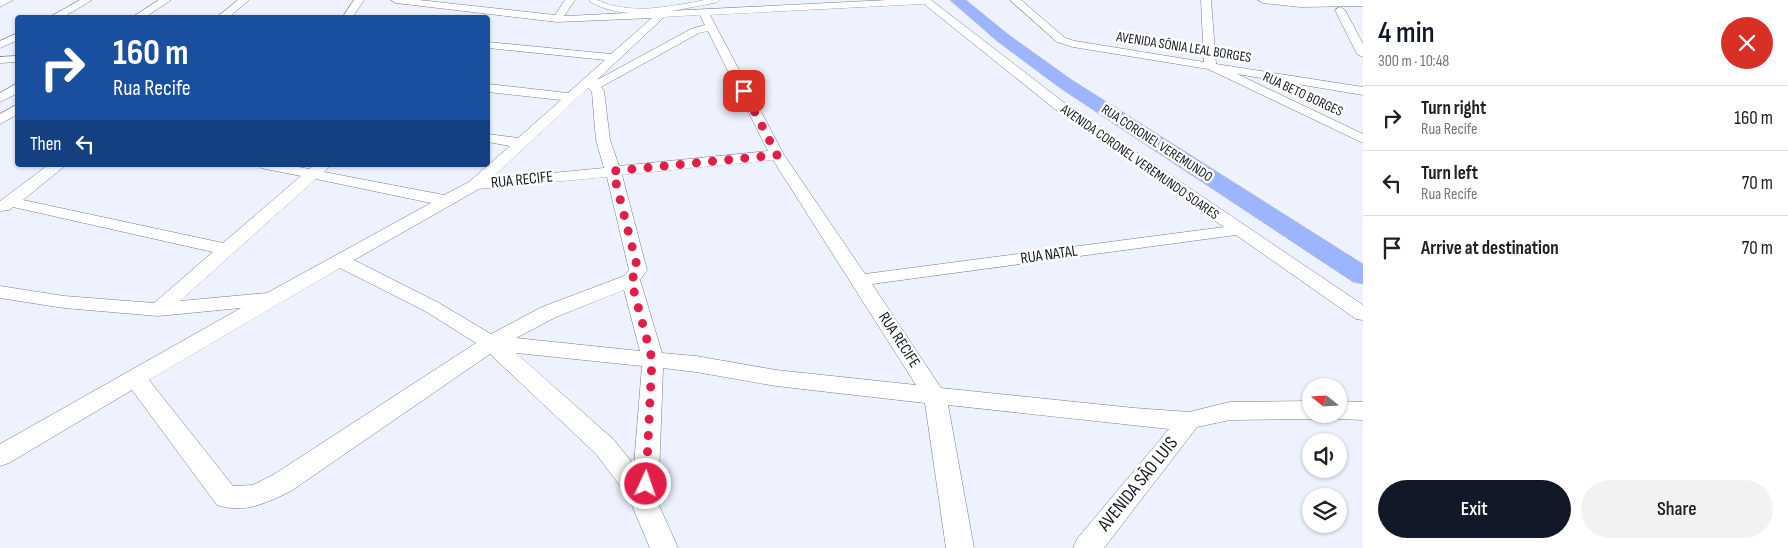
<!DOCTYPE html>
<meta charset="utf-8">
<style>
:root{--surface:#fff;--page:#f2f2f2;--text:#222;--muted:#767676;--line:#e0e0e0;--accent:#111827}
body{margin:0;font-family:"Sofia Sans Condensed",sans-serif;background:var(--page);color:var(--text);height:100vh;display:flex;flex-direction:column;font-size:19px;white-space:nowrap}
*{box-sizing:border-box;margin:0}
p{font-size:16px;color:var(--muted)}
.icon{flex:none;width:28px;height:28px;fill:none;stroke:currentColor;stroke-width:2;stroke-linecap:round;stroke-linejoin:round}
.map{position:relative;flex:1;overflow:hidden}
.drawer{display:flex;flex-direction:column;background:var(--surface);width:425px}
.drawer>*{flex:none}
.banner{position:absolute;left:15px;top:15px;width:475px;height:152px;border-radius:5px;box-shadow:0 1px 4px #0004;background:#1a4fa0;color:#fff;overflow:hidden}
.needle{width:32px;rotate:288deg}
.fabs{position:absolute;left:1302px;top:378px;display:grid;gap:10px}
.fabs a{display:grid;place-items:center;width:45px;height:45px;border-radius:50%;background:var(--surface);box-shadow:0 1px 4px #0004;font-size:25px}
.pin{position:absolute;display:grid;place-items:center;width:42px;height:42px;color:#fff;margin:-21px;border-radius:10px;box-shadow:0 2px 8px #0006}
.me{position:absolute;width:55px;margin:-28px;rotate:3deg;stroke-linejoin:round;filter:drop-shadow(0 0 4px #0008)}
.turn{display:flex;align-items:center;gap:18px;height:105px;padding:0 15px;font-size:22px}
.turn .icon{width:65px;height:65px;stroke-width:2.5}
.turn b{display:block;font-size:35px;line-height:42px}
.then{display:flex;align-items:center;height:48px;padding:0 15px;background:#0003;gap:10px;font-size:19px}
.round{display:grid;place-items:center;flex:none;width:52px;height:52px;border-radius:26px;background:var(--page)}
.head{display:flex;align-items:center;justify-content:space-between;height:85px;padding:0 15px}
h1{font-size:30px;font-weight:600;line-height:38px;color:var(--accent)}
.primary-button{display:flex;gap:10px;margin-top:auto;padding:10px 15px}
.primary-button a{flex:1;height:58px;border-radius:30px;background:var(--accent);color:#fff;font-size:20px;font-weight:600;line-height:58px;text-align:center}
.primary-button a+a{background:var(--page);color:var(--text)}
ul{padding:0;list-style:none}
li{display:flex;align-items:center;gap:15px;height:65px;padding:0 15px;border-top:1px solid var(--line)}
li div{flex:1}
li b{display:block;font-size:19px}
li em{font-style:normal}
main{display:flex;flex:1;min-height:0}
.map>svg:first-child{display:block}
.lines{fill:none;stroke-linecap:round;stroke-linejoin:round}
.lane-casing{stroke:#757c8e;stroke-width:5.5}
.street-casing{stroke:#757c8e;stroke-width:1}
.highway-casing{stroke:#d1d1d2;stroke-width:1}
.lane{stroke:#fff;stroke-width:5}
.street{fill:#fff;fill-rule:evenodd}
.highway{fill:#9cb5fe;fill-rule:evenodd}
.route{stroke:#e11d48;stroke-width:9;stroke-dasharray:0 16.2}
.labels{text-anchor:middle;dominant-baseline:central;stroke-width:5;stroke-linejoin:round;paint-order:stroke}
.far-street-label{font-size:14px;fill:#171920;stroke:#fff}
.street-label{font-size:16px;fill:#171920;stroke:#fff}
.near-street-label{font-size:19px;fill:#171920;stroke:#fff}
</style>
<main>
<div class="map">
<svg width="1363" height="548" viewBox="0 0 1363 548">
<rect width="100%" height="100%" fill="#edf2fe"/>
<g class="lines">
<!-- lane casing -->
<g class="lane-casing">
<path id="lane" d="M592,0C627,20 678,8 716,0"/>
</g>
<!-- street casing -->
<g class="street-casing">
<g id="street">
<path d="M0,0H13L0,7Z"/>
<path d="M80,0H92L62,18H48Z"/>
<path d="M159,0H171L144,18H131Z"/>
<path d="M238,0H249L228,18H216Z"/>
<path d="M354,0H364L352,18H342Z"/>
<path d="M391,0H419L555,15L565,0H575L564,16H567L888,0H931L1071,108L1363,305V320L1356,319L1236,235L872,284L941,388L1134,408L1189,412L1230,402L1311,401V414H1321L1319,416L1311,419L1230,420L1197,427L1104,548H1073L1077,539L1169,429L948,405L974,548H946L925,403L776,386L696,372L663,368L658,503L678,548H650L628,496L596,454L490,354L291,491C267,503 244,514 217,505L132,390L9,463L0,466V444L241,308L158,316L64,308L0,298V286L64,296L154,303L213,252L13,207L9,210L0,211V201L48,165H66L23,200L223,243L301,176L261,168L258,165H289L309,169L314,165H331L324,172L444,195L469,182L510,146L488,142V134L518,138L561,100L488,92V84L568,93L605,60L488,48V42L611,54L652,18L557,22L396,3ZM924,4L1061,114L1224,227L865,274L784,155L710,15ZM700,15L705,25L691,29L597,80L664,17ZM708,31L768,151L619,166L610,140L604,91L601,87L699,33ZM588,88L592,92L596,140L604,168L491,179ZM773,160L916,385L776,370L696,356L662,353L640,280L647,270L622,175ZM607,177L629,270L624,276L542,307L491,334L439,303L354,260L479,189ZM316,179L431,203L267,293L180,301ZM340,268L425,311L476,343L273,475L253,485L233,486L149,380ZM624,290L640,351L516,338L556,317ZM516,353L642,366L634,465L614,440Z"/>
<path d="M1010,0H1021L1065,38L1075,41L1204,62L1201,0H1211L1216,64L1363,87V95L1237,74L1363,134V143L1208,69L1073,47L1057,42Z"/>
<path d="M1258,0H1363V6L1300,7L1263,3Z"/>
<path d="M1340,7L1345,10L1363,44V57L1357,54L1335,10Z"/>
<path d="M18,33V40L0,48V41Z"/>
<path d="M18,56V62L0,63V57Z"/>
<path d="M18,83V93L0,102V93Z"/>
<path d="M18,104V114L0,124V114Z"/>
<path d="M1339,401L1363,402V420L1339,419L1331,416L1329,414H1339Z"/>
</g>
</g>
<!-- highway casing -->
<g class="highway-casing">
<path id="highway" d="M950,0H966L1009,35L1072,80L1363,264V284L1353,282L1060,88L997,41Z"/>
</g>
<!-- lane -->
<use href="#lane" class="lane"/>
<!-- street -->
<use href="#street" class="street"/>
<!-- highway -->
<use href="#highway" class="highway"/>
</g>
<g class="lines">
<!-- route -->
<path class="route" d="M646,484L652,359L631,280L638,270L613,171L777,155L744,91"/>
</g>
<g class="labels">
<!-- far-street labels -->
<g class="far-street-label">
<text transform="translate(1184 47) rotate(9)">AVENIDA SÔNIA LEAL BORGES</text>
<text transform="translate(1303 94) rotate(25)">RUA BETO BORGES</text>
<text transform="translate(1157 143) rotate(33)">RUA CORONEL VEREMUNDO</text>
<text transform="translate(1140 162) rotate(35)">AVENIDA CORONEL VEREMUNDO SOARES</text>
</g>
<!-- street labels -->
<g class="street-label">
<text transform="translate(522 180) rotate(-6)">RUA RECIFE</text>
<text transform="translate(1049 255) rotate(-8)">RUA NATAL</text>
<text transform="translate(899 340) rotate(57)">RUA RECIFE</text>
</g>
<!-- near-street labels -->
<g class="near-street-label">
<text transform="translate(1138 484) rotate(-51)">AVENIDA SÃO LUIS</text>
</g>
</g>
</svg>
<div class="fabs">
<a><svg class="needle" viewBox="-14 -14 28 28"><path d="M0-13l5 13h-10z" fill="#e53935"/><path d="M0 13l5-13h-10z" fill="#767676"/></svg></a>
<a><svg class="icon" aria-label="sound" viewBox="0 0 24 24"><path d="M4 9h4l5-4v14l-5-4H4zM17 9q2 3 0 6"/></svg></a>
<a><svg class="icon" aria-label="layers" viewBox="0 0 24 24"><path d="M12 4l9 5-9 5-9-5zM3 14l9 5 9-5"/></svg></a>
</div>
<div class="pin" style="left:744px;top:91px;background:#d93025"><svg class="icon" aria-label="arrive" viewBox="0 0 24 24"><path d="M6 21V4h12l-3 4 3 4H6"/></svg></div>
<svg class="me" style="left:646px;top:484px" viewBox="-20 -20 40 40"><circle r="17" fill="#e11d48" stroke="#fff" stroke-width="3"/><path d="M0-11L8 9 0 5-8 9z" fill="#fff"/></svg>
<div class="banner">
<div class="turn"><svg class="icon" aria-label="right" viewBox="0 0 24 24"><path d="M7 20v-9h11M14 6l5 5-5 5"/></svg><div><b>160 m</b>Rua Recife</div></div>
<div class="then">Then<svg class="icon" aria-label="left" viewBox="0 0 24 24"><path d="M17 20v-9H6M10 6l-5 5 5 5"/></svg></div>
</div>
</div>
<section class="drawer">
<div class="head"><div><h1>4 min</h1><p>300 m · 10:48</p></div><a class="round" style="background:#d93025;color:#fff"><svg class="icon" aria-label="close" viewBox="0 0 24 24"><path d="M6 6l12 12M18 6L6 18"/></svg></a></div>
<ul>
<li><svg class="icon" aria-label="right" viewBox="0 0 24 24"><path d="M7 20v-9h11M14 6l5 5-5 5"/></svg><div><b>Turn right</b><p>Rua Recife</p></div><em>160 m</em></li>
<li><svg class="icon" aria-label="left" viewBox="0 0 24 24"><path d="M17 20v-9H6M10 6l-5 5 5 5"/></svg><div><b>Turn left</b><p>Rua Recife</p></div><em>70 m</em></li>
<li><svg class="icon" aria-label="arrive" viewBox="0 0 24 24"><path d="M6 21V4h12l-3 4 3 4H6"/></svg><div><b>Arrive at destination</b></div><em>70 m</em></li>
</ul>
<div class="primary-button"><a>Exit</a><a>Share</a></div>
</section>
</main>
